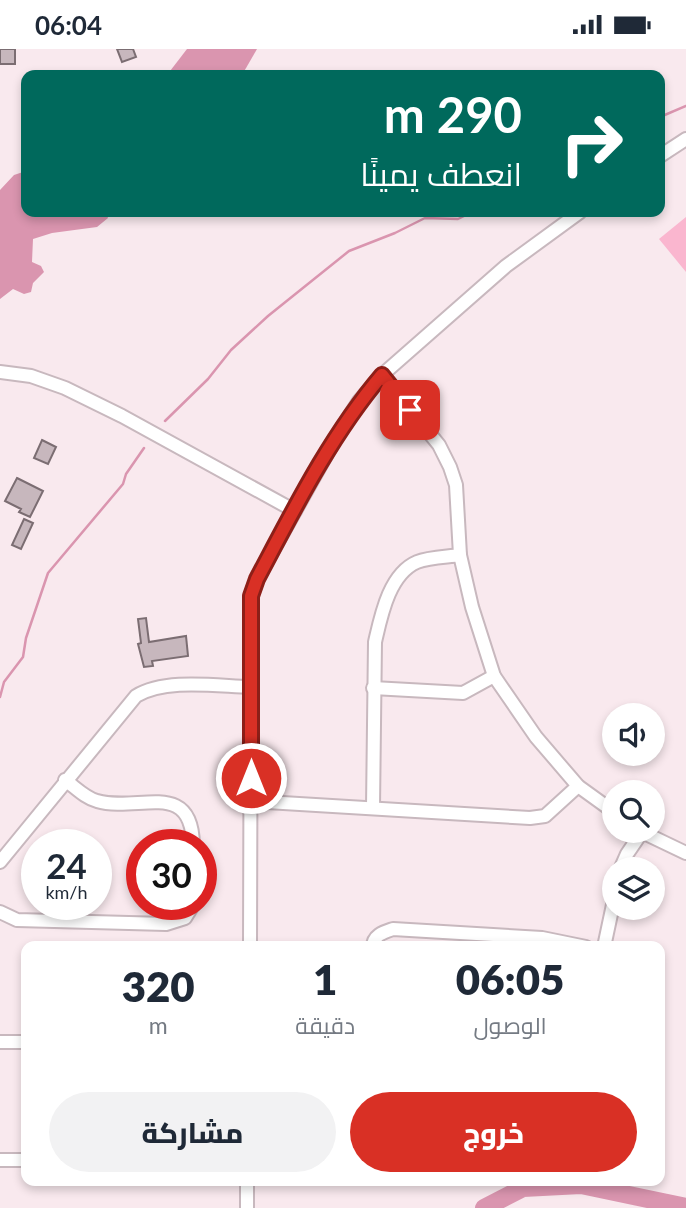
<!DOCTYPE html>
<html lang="ar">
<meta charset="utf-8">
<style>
:root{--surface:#fff;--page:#f2f2f3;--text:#1f2937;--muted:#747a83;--accent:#d93025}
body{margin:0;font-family:Lato,Cairo,sans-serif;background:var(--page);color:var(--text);direction:rtl;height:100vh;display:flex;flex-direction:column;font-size:26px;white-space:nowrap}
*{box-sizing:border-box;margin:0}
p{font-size:23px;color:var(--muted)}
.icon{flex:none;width:38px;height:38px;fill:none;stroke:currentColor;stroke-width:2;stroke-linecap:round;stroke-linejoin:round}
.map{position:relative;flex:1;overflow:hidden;direction:ltr}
.side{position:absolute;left:21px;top:892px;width:644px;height:245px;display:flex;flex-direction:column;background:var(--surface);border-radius:14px;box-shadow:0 4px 10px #0003;direction:rtl}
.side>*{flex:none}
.banner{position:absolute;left:21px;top:21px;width:644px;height:147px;border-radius:14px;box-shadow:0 4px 10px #0003;direction:rtl;background:#00695c;color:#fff;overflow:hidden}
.tools{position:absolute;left:602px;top:654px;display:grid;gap:14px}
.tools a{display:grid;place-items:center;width:63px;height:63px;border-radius:50%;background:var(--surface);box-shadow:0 4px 10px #0003;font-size:35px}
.speed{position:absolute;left:21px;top:780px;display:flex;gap:14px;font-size:35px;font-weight:700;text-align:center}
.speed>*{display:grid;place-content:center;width:91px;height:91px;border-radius:50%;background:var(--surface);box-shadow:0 4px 10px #0003;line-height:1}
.speed small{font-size:18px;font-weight:400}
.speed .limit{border:10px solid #d22;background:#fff;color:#111}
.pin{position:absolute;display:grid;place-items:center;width:60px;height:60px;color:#fff;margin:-30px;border-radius:14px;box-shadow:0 4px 10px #0006}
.me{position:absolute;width:77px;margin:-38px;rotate:0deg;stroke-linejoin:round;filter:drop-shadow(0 0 5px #0008)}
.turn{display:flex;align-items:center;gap:24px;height:147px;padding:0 28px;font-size:32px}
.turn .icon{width:91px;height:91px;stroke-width:2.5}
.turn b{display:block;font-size:49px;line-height:60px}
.eta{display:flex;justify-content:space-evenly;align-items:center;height:119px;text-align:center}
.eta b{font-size:42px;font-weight:800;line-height:49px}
.cta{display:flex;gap:14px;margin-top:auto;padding:14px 28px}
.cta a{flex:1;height:80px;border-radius:42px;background:var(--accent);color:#fff;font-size:28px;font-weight:800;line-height:80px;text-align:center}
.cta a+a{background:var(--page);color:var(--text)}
.status{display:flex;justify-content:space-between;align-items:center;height:49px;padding:0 35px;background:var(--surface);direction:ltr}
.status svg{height:19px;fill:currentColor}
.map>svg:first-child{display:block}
.green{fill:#fab6cf}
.water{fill:#da95af}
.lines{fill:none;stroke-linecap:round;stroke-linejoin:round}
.stream{stroke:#da95af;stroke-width:2.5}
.river{stroke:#da95af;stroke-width:18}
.building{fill:#c7b7bd;stroke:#7b6d72;stroke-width:2}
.minor-casing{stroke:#c8b8be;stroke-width:16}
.minor{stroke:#fff;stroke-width:12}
.route-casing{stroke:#8d1f18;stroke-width:18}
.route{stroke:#d93025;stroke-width:12}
</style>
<div class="status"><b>06:04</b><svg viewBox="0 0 49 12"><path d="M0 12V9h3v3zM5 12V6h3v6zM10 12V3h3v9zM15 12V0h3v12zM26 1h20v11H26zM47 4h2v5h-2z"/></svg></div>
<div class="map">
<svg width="686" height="1159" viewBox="0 0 686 1159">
<rect width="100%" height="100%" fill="#f9e9ee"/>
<!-- green -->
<path class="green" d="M686,168V223L659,190Z"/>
<!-- water -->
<g class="water">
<path d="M187,0H257L242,26H167Z"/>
<path d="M26,122V163H106L108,169L97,178L52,184L33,190L32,213L41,217L44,223L33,234L31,243L24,245L13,240L0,250V141L14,126Z"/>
</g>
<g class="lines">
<!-- stream -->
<g class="stream">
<path d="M660,68L686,57"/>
<path d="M165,372L208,330L231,301L268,267L349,202L395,184L425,169L458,170L472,163"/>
<path d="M0,648L4,633L23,608L26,589L48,524L123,435L126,425L144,399"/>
</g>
<!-- river -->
<path class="river" d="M484,1159L523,1139L581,1136L686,1158"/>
</g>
<!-- building -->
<g class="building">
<rect x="0" y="0" width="15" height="15"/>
<path d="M117,0H133L136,8L122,13Z"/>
<path d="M42,391L56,398L48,415L34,409Z"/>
<path d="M17,429L43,442L30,468L19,463L21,460L5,452Z"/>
<path d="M24,470L33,474L21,500L12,496Z"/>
<path d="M146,569L149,593L186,587L188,607L152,612L153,617L144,618L138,595L141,594L138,570Z"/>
</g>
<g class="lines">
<!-- minor casing -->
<g class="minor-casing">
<g id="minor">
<path d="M660,107L686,90"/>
<path d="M0,323L31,327L65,339L122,367L295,462"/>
<path d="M382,326L439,396L450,418L456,436L460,506L472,558L494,627L536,688L578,737L614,763"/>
<path d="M373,639L463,644L494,627"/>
<path d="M65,731C75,738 85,749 97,752C138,764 192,729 193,796"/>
<path d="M251,752L530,769L545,767L578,737"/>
<path d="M373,758L375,593C381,567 389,525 417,513C429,508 446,508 460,506"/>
<path d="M640,782L686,804"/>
<path d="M0,813L136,647C165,629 216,637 250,638"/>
<path d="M620,821L627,805L642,783"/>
<path d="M0,863L17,871L166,875L185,869L193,856"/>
<path d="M250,898L251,547L257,530L338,385L359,352L382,326L506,217L580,163"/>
<path d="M373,898C373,886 384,883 393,880L542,889L586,898"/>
<path d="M604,898L614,851"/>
<path d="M0,993H26"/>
<path d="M0,1111H26"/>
<path d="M247,1159V1132"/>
</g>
</g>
<!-- minor -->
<use href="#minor" class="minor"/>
</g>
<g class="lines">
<!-- route casing -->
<g class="route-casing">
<path id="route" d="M251,729V547L257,530C294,460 331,386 382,326L410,361"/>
</g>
<!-- route -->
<use href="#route" class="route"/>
</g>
</svg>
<div class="tools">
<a><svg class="icon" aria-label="sound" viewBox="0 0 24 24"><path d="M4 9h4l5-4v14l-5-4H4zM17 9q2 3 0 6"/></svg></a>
<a><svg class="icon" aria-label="search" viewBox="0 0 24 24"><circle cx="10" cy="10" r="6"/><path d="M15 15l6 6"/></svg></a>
<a><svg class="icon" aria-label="layers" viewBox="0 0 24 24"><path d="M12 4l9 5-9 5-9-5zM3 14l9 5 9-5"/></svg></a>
</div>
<div class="speed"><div>24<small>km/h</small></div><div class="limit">30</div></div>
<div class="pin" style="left:410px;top:361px;background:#d93025"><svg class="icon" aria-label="arrive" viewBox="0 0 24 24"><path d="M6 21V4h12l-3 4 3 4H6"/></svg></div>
<svg class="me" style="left:251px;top:729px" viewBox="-20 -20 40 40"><circle r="17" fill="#d93025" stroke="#fff" stroke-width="3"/><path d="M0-11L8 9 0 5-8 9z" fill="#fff"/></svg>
<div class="banner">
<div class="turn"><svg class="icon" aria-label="right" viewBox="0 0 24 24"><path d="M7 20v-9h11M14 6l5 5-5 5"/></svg><div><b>290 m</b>انعطف يمينًا</div></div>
</div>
<section class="side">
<div class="eta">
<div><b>06:05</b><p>الوصول</p></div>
<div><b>1</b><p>دقيقة</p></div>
<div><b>320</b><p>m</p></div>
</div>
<div class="cta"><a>خروج</a><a>مشاركة</a></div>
</section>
</div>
